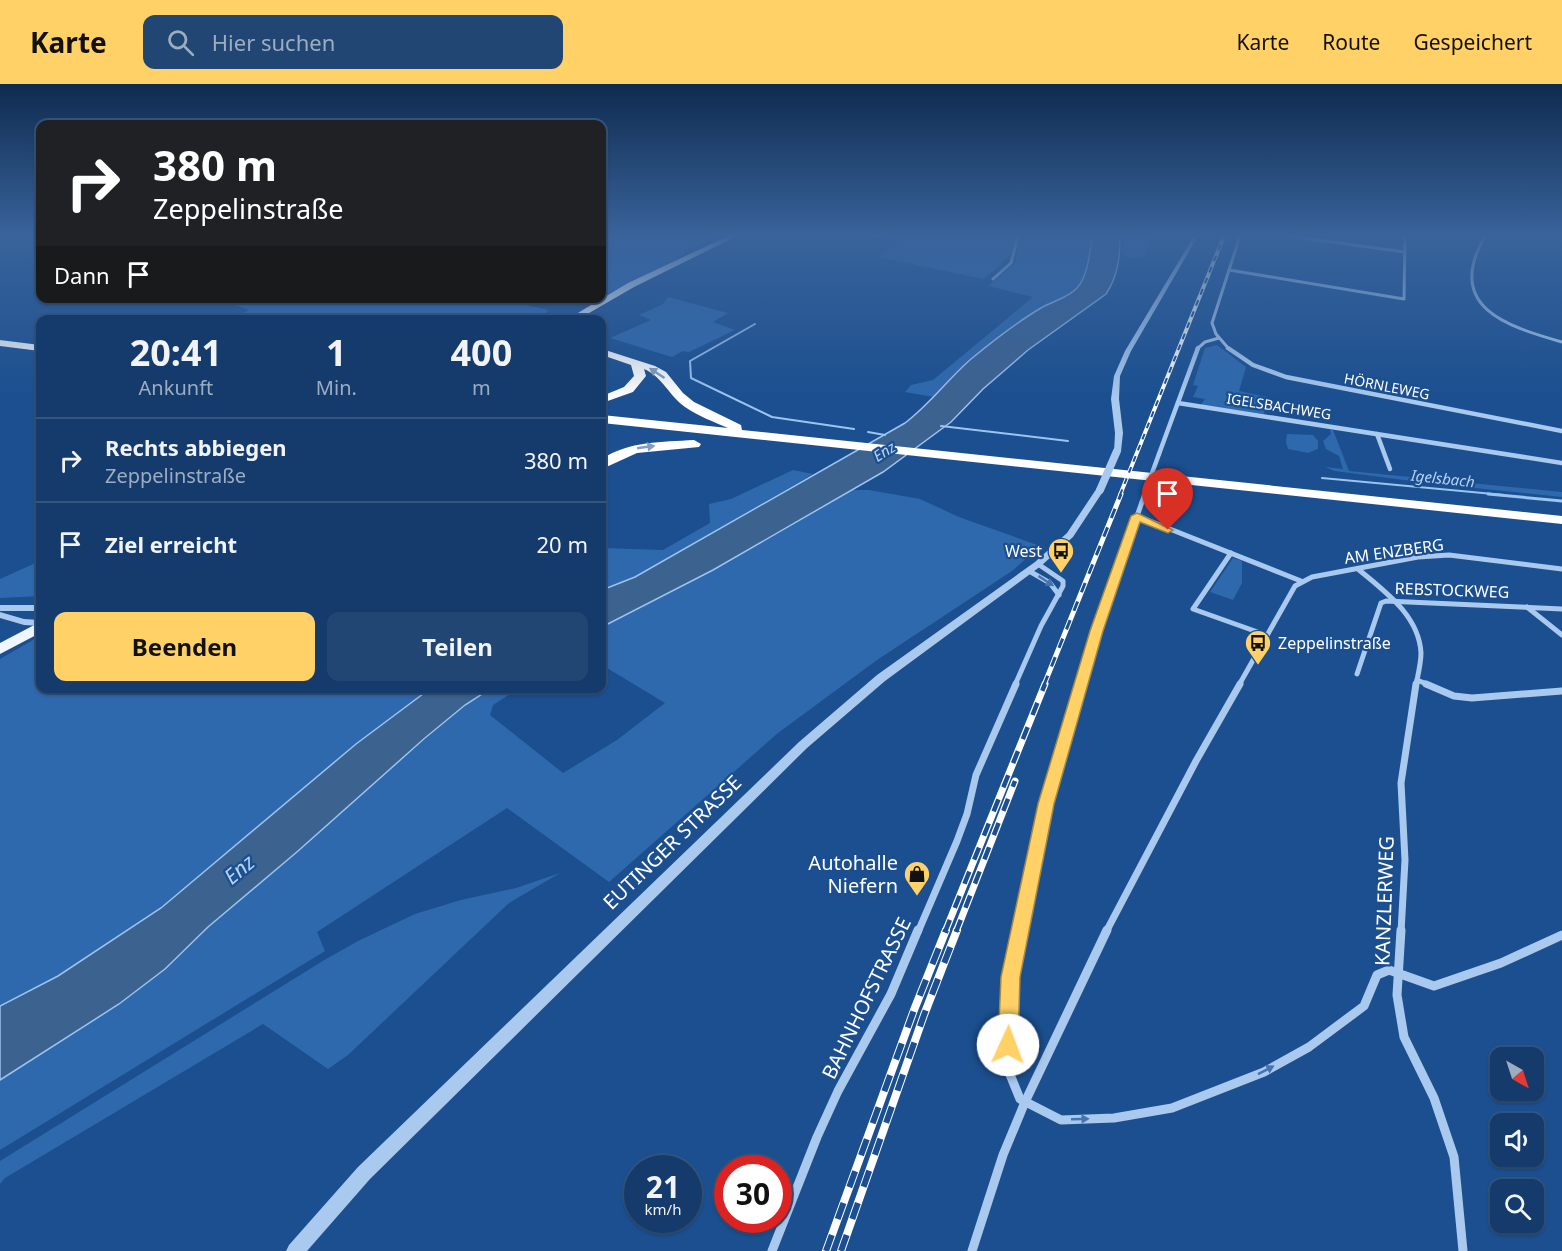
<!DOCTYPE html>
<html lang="de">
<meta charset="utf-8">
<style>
:root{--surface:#143b6b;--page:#214673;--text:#f1f3f6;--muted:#9dadc1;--line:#33557e;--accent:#ffd166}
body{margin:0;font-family:"Noto Sans",sans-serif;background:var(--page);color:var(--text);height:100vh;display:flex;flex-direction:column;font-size:22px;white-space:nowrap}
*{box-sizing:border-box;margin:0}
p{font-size:20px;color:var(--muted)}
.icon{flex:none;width:33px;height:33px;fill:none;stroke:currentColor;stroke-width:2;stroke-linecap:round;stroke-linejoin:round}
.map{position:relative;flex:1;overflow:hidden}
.drawer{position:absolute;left:36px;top:231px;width:570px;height:378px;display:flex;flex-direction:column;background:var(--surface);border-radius:12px;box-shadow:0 2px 4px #0004,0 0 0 2px var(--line)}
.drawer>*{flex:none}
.banner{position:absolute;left:36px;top:36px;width:570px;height:183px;border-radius:12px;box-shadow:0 2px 4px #0004,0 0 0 2px var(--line);background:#202124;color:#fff;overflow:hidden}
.needle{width:39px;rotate:141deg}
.controls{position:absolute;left:1490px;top:963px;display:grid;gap:12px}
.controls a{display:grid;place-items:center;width:54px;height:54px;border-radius:12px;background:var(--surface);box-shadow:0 2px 4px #0004,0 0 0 2px var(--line);font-size:30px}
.speed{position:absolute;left:624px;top:1071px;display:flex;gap:12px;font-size:30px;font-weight:700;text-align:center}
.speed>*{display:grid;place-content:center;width:78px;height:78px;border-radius:50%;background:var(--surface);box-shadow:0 2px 4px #0004,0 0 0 2px var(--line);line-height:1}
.speed small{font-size:15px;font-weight:400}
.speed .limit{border:9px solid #d22;background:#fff;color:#111}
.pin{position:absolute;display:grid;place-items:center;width:51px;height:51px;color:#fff;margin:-62px -26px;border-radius:50% 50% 50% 0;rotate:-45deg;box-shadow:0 0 6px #0007}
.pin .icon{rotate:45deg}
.me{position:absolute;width:66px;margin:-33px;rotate:2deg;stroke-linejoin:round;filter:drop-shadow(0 0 4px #0008)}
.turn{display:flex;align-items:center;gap:21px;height:126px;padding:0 18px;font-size:27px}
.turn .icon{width:78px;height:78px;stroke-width:2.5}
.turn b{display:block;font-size:42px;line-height:51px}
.then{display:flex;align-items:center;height:57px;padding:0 18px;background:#0003;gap:12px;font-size:22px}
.eta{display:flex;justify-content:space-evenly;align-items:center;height:102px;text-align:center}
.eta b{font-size:36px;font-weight:700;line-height:42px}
.primary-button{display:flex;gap:12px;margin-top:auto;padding:12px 18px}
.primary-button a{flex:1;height:69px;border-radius:12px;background:var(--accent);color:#111;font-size:24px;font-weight:700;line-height:69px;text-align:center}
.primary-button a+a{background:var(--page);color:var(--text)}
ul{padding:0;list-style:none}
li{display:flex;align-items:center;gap:18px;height:84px;padding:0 18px;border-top:2px solid var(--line)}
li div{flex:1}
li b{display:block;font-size:22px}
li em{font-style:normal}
header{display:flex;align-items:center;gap:36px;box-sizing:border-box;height:84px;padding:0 30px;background:var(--accent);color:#111}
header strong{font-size:28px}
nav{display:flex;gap:33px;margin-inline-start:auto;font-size:21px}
.search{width:420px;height:54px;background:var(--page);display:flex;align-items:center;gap:15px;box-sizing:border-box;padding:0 21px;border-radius:12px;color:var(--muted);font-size:22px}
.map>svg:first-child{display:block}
.green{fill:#2e69ad}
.water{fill:#3c6290;stroke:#9cc4f0;stroke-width:1.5}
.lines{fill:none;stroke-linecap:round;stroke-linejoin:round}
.stream-far1{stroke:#9cc4f0;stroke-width:2}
.stream{stroke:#9cc4f0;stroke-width:3}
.minor-far4{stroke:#a9c9ee;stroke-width:3}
.minor-far3{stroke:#a9c9ee;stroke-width:4.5}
.minor-far2{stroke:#a9c9ee;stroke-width:5}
.minor-far1{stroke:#a9c9ee;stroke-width:7}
.minor{stroke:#a9c9ee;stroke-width:9}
.tertiary{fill:#a9c9ee;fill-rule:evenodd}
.primary{fill:#f0f6ff;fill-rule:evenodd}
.motorway{fill:#fff;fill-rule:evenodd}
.rail-far3-casing{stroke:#fff;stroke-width:4}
.rail-far2-casing{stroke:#fff;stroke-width:5}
.rail-far1-casing{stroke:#fff;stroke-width:7}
.rail-casing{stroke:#fff;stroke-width:8}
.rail-far3{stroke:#1b4f8f;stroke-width:2;stroke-dasharray:6;stroke-linecap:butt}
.rail-far2{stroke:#1b4f8f;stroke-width:3;stroke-dasharray:10;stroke-linecap:butt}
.rail-far1{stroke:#1b4f8f;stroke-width:4.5;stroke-dasharray:13;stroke-linecap:butt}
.rail{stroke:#1b4f8f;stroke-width:6;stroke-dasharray:17;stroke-linecap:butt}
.minor-bridge-far1{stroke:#a9c9ee;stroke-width:4.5}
.minor-bridge{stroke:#a9c9ee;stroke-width:5}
.tertiary-bridge{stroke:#a9c9ee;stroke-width:8}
.oneway{fill:#829ec1}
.oneway2{fill:#4674ac}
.route{fill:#ffd166;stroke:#a68842;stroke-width:1.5}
.labels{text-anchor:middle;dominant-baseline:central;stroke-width:4.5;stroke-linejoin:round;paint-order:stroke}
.far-street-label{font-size:14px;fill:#fff;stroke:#1b4f8f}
.far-water-label{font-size:15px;font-style:italic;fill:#b5d3f5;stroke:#1b4f8f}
.poi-label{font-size:16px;fill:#fff;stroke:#1b4f8f;text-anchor:end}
.street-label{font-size:16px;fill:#fff;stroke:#1b4f8f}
.near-street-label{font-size:20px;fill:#fff;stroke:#1b4f8f}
.near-poi-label{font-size:20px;fill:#fff;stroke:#1b4f8f;text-anchor:end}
.near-water-label{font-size:21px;font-style:italic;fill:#b5d3f5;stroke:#1b4f8f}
</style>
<header>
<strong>Karte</strong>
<div class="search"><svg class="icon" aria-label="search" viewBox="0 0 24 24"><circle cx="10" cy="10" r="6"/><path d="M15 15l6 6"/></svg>Hier suchen</div>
<nav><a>Karte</a><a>Route</a><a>Gespeichert</a></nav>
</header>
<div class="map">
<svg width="1562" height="1167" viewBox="0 0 1562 1167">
<rect width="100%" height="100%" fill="#1b4f8f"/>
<!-- green -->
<g class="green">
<path d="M602,152H722C709,158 689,160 681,173L602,213Z"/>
<path d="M870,152H1017C1013,174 1000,181 983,195L879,173L901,158Z"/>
<path d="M1022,152H1092C1090,168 1088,187 1080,201C1073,212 1042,222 1029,231C994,255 962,282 934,313L905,308L911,301L933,296L1033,213L988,202L1015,179Z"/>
<path d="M1125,152H1152L1143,174L1123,173Z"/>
<path d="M668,213L728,229L713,238L735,246L689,268L683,267L672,273L610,254L651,236L639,231L663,220Z"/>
<path d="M304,215L496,214L548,226L544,232L537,236H229L249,226L218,215H257L285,219Z"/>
<path d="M1217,261L1246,283L1239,307L1267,313L1264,330L1201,321L1205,315L1193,313L1198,302L1193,301L1205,264Z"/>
<path d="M1330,346H1333L1349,387L1562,408V413L1427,399L1335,387L1325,383L1343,385L1339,372L1326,365L1323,357L1331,350Z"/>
<path d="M1287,350L1313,351L1318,357V365L1308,369L1288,365L1286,358Z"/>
<path d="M793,386L813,390L635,493L602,506V464L663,466L710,439L709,420L731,415Z"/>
<path d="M852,406H869L920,415L959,433L1040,462L1012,487L877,576L778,649L609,798L507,724L317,848L325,867L0,1066V996L119,920L165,885L208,843L465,621L490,605H518L493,621L490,631L563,689L617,656L665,619L602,581V543L679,504Z"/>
<path d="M1233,474L1242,477V499L1233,516L1210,508Z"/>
<path d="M40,477V512L0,514V495Z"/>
<path d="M40,552V604L431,605L356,660L161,824L58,892L0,922V575Z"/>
<path d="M560,789L509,819L348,971L328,985L263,940L5,1094L0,1100V1077L326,875L360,856L415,830L461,816L516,804Z"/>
</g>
<!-- water -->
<g class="water">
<path d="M1092,152H1120C1120,173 1118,192 1106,210L1028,266L983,305L951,338L883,388L713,486L602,543V506L635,493L905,339C930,320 948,295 971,275C993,257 1017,238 1041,224C1053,217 1068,214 1077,204C1088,192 1090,168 1092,152Z"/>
<path d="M431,604L490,605L465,621L425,654L298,767L208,843L165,885L119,920L0,996V922L58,892L161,824L356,660Z"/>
</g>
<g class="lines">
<!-- stream-far1 -->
<g class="stream-far1">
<path d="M755,240L690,277L691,294L772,333L854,345"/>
<path d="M941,342L1068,357"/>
<path d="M868,348L885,351"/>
<path d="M1322,394L1504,411"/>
</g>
<!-- stream -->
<path class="stream" d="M1488,410L1562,417"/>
<!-- minor-far4 -->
<g class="minor-far4">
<path d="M1289,152L1405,168"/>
<path d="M1485,152C1444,223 1506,242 1562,258"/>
<path d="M1229,186L1404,215L1405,152"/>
<path d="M993,195L1011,179L1018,152"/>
<path d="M1197,265L1205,258L1219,254"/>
<path d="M1229,265L1216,250L1212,239L1240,152"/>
</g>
<!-- minor-far3 -->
<g class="minor-far3">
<path d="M1228,264L1253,281L1286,293L1562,347"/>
<path d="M1178,319L1562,379"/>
<path d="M1377,350L1390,385"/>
<path d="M1159,370L1198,264"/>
</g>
<!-- minor-far2 -->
<g class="minor-far2">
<path d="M1137,432L1301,497"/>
<path d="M1231,469L1193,525L1266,551"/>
<path d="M1358,485C1384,507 1419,531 1421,569C1421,579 1418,591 1416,601"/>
<path d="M1029,487L1050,499L1059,511"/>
<path d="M1527,523L1562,551"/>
<path d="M1357,590L1381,519L1386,517L1562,525"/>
<path d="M1417,596L1429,601"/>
<path d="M1015,601L1041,542L1063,502V497L1038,480"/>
<path d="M1080,601L1096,547L1142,418"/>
<path d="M1239,601L1295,502L1312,493L1418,473L1449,471L1562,485"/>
</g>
<!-- minor-far1 -->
<g class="minor-far1">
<path d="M1426,600L1454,612L1472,614L1562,607"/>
<path d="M918,848L957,757L967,730L976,691L1016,600"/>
<path d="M1019,848L1046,721L1081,600"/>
<path d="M1106,848L1196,677L1240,600"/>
<path d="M1401,848L1405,776L1401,699L1416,600"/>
</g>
<!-- minor -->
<g class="minor">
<path d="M1020,846L1010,893L1007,983L1020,1015L1061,1036L1114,1034L1172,1024L1264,988L1309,963L1364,922L1377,891L1389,886L1434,902L1501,879L1562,851"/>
<path d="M1401,846L1397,911L1404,953L1434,1014L1454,1073L1463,1167"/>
<path d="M772,1167L817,1053L838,1007L891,910L918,846"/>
<path d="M972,1167L1003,1071L1025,1018L1107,846"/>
</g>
<!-- tertiary -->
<g class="tertiary">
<path d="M1194,152H1198L1131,267L1120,292L1119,315L1123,349L1121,367L1114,369L1115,349L1111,315L1114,292L1125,267Z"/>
<path d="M1097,404H1100L1104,406L1073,453L1041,482L885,597L807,664L370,1095L307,1167H286L289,1161L358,1083L799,658L877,591L1035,478L1067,449Z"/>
<rect x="0" y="521" width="40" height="6"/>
<path d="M0,528L24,535L40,536V542L24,541L0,534Z"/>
</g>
<!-- primary -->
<g class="primary">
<path d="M728,152H737L634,203L577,236H566L628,199Z"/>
<path d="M40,538V549L0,570V559Z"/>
</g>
<!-- motorway -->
<g class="motorway">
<path d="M0,256L40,261V267L0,262Z"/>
<path d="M602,265L655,282L666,288L683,309L694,318L741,341L742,346L1562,432V440L602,339V331L728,344C714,338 698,332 685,323C669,312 663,293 644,285L646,292L633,308L602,319V312L624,303L634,292L631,281L602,271Z"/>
<path d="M694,356L701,360L699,363L637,369L602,385V375C629,357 662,358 694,356Z"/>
</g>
<!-- rail-far3 casing -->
<g class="rail-far3-casing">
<path id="rail-far3" d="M1120,411L1224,152"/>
</g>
<!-- rail-far2 casing -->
<g class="rail-far2-casing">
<path id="rail-far2" d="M1044,601L1121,410"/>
</g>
<!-- rail-far1 casing -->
<g class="rail-far1-casing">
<g id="rail-far1">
<path d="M945,848L1045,600"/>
<path d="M956,848L1015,697"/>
</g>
</g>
<!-- rail casing -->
<g class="rail-casing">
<g id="rail">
<path d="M826,1167L914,926L946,846"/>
<path d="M841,1167L924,931L957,846"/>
</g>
</g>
<!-- rail-far3 -->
<use href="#rail-far3" class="rail-far3"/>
<!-- rail-far2 -->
<use href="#rail-far2" class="rail-far2"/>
<!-- rail-far1 -->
<use href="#rail-far1" class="rail-far1"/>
<!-- rail -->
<use href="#rail" class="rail"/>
<!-- minor-bridge-far1 -->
<path class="minor-bridge-far1" d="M1144,411L1159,370"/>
<!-- minor-bridge -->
<path class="minor-bridge" d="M1142,418L1145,410"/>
<!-- tertiary-bridge -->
<path class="tertiary-bridge" d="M1100,406L1117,367"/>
</g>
<!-- one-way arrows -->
<defs><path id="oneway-solid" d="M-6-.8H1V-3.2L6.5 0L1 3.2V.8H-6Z" transform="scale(1.5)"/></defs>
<g class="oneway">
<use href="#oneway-solid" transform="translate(657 289) rotate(-147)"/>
<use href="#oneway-solid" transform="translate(646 363) rotate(-8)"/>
</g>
<g class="oneway2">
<use href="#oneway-solid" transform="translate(1046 497) rotate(33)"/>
<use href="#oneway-solid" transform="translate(1266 986) rotate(-27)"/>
<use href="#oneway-solid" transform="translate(1080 1035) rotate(-2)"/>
</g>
<!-- sky -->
<linearGradient id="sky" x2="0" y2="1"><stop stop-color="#0f2b4f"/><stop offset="0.48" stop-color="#39639b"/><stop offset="1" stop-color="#39639b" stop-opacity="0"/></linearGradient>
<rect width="1562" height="315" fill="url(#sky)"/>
<!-- route -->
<path class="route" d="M1137,429L1173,446L1168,449L1140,438L1103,547L1054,720L1020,893L1018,961L1015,968L1008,971L1001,968L998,961L1001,893L1038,720L1090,547L1131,432Z"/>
<!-- icons -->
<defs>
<g id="bus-pin" transform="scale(1.35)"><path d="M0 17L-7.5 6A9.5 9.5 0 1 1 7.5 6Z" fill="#ffd166" stroke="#1b4f8f"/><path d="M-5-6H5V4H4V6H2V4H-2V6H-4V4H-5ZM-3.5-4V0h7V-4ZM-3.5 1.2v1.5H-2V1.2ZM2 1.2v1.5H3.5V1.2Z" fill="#111"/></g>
<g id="shop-pin" transform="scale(1.35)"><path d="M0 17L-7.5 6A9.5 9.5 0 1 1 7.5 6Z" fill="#ffd166" stroke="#1b4f8f"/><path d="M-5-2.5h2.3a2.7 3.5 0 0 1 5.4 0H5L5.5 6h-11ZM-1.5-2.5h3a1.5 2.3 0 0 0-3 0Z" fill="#111"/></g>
</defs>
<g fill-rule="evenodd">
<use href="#bus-pin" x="1061" y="467"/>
<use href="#bus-pin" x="1258" y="559"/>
<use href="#shop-pin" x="917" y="790"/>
</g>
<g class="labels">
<!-- far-street labels -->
<g class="far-street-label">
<text transform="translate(1387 302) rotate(11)">HÖRNLEWEG</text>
<text transform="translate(1279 322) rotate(9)">IGELSBACHWEG</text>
</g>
<!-- far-water labels -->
<g class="far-water-label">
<text transform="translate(884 367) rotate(-33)">Enz</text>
<text transform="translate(1443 394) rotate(6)">Igelsbach</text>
</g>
<!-- poi labels -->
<g class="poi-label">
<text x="1042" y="467">West</text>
<text x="1278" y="559" text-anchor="start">Zeppelinstraße</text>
</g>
<!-- street labels -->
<g class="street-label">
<text transform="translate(1394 467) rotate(-8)">AM ENZBERG</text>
<text transform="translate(1452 506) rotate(2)">REBSTOCKWEG</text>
</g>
<!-- near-street labels -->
<g class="near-street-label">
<text transform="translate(672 758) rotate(-44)">EUTINGER STRASSE</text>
<text transform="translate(1384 817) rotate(-88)">KANZLERWEG</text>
<text transform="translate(866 914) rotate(-64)">BAHNHOFSTRASSE</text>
</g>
<!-- near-poi labels -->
<g class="near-poi-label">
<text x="898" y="778">Autohalle<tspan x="898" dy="23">Niefern</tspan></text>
</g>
<!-- near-water labels -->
<g class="near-water-label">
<text transform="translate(239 785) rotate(-40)">Enz</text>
</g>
</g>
</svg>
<div class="controls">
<a><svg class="needle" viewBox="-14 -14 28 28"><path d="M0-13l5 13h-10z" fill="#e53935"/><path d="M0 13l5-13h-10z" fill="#9dadc1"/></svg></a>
<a><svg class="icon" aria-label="sound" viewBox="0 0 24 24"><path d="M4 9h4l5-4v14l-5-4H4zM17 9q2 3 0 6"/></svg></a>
<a><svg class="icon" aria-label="search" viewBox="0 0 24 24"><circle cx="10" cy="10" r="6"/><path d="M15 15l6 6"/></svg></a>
</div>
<div class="speed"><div>21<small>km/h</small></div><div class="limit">30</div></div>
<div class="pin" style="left:1168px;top:446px;background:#d93025"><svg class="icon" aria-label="arrive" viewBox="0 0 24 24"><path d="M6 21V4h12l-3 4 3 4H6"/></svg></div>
<svg class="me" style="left:1008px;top:961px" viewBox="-20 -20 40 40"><circle r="19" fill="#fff"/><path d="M0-13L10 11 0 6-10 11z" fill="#ffd166"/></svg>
<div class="banner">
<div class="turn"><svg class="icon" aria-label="right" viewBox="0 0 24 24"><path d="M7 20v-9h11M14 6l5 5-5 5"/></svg><div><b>380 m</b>Zeppelinstraße</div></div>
<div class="then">Dann<svg class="icon" aria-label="arrive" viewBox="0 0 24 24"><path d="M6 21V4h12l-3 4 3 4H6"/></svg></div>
</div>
<section class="drawer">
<div class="eta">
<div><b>20:41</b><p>Ankunft</p></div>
<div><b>1</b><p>Min.</p></div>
<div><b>400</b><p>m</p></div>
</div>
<ul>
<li><svg class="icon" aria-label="right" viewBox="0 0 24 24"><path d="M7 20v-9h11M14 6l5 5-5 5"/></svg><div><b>Rechts abbiegen</b><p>Zeppelinstraße</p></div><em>380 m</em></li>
<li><svg class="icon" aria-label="arrive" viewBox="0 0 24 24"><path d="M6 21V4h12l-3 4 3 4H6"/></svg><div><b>Ziel erreicht</b></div><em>20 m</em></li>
</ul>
<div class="primary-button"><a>Beenden</a><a>Teilen</a></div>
</section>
</div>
